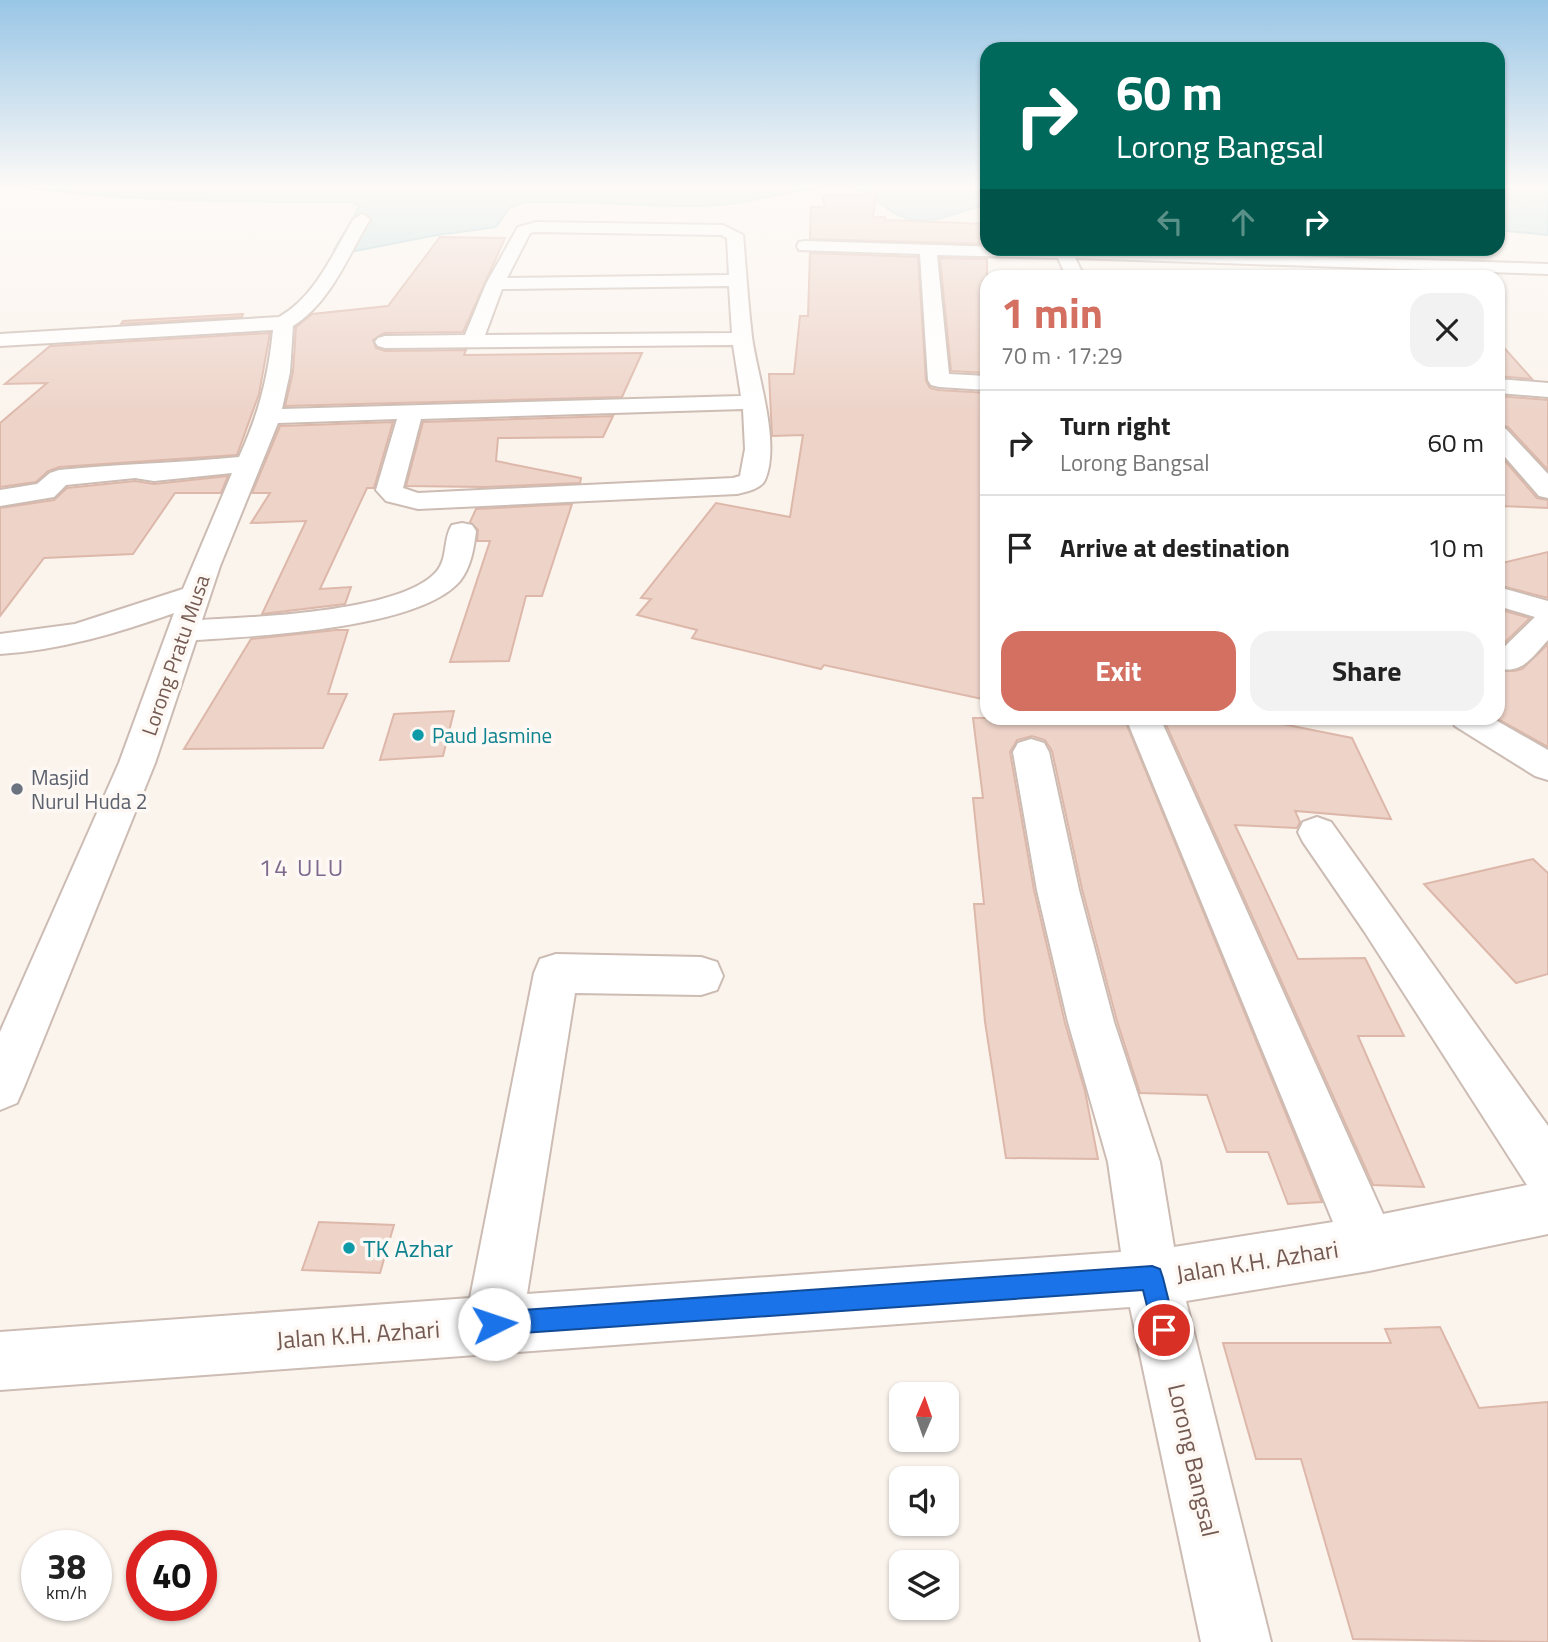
<!DOCTYPE html>
<meta charset="utf-8">
<style>
:root{--surface:#fff;--page:#f2f2f2;--text:#222;--muted:#767676;--line:#e0e0e0;--accent:#d47062}
body{margin:0;font-family:"Titillium Web",sans-serif;background:var(--page);color:var(--text);height:100vh;display:flex;flex-direction:column;font-size:26px;white-space:nowrap}
*{box-sizing:border-box;margin:0}
p{font-size:23px;color:var(--muted)}
.icon{flex:none;width:38px;height:38px;fill:none;stroke:currentColor;stroke-width:2;stroke-linecap:round;stroke-linejoin:round}
.map{position:relative;flex:1;overflow:hidden}
.sheet{position:absolute;left:980px;top:270px;width:525px;height:455px;display:flex;flex-direction:column;background:var(--surface);border-radius:21px;box-shadow:0 2px 5px #0004}
.sheet>*{flex:none}
.guide{position:absolute;left:980px;top:42px;width:525px;height:214px;border-radius:21px;box-shadow:0 2px 5px #0004;background:#00695c;color:#fff;overflow:hidden}
.needle{width:46px;rotate:2deg}
.buttons{position:absolute;left:889px;top:1382px;display:grid;gap:14px}
.buttons a{display:grid;place-items:center;width:70px;height:70px;border-radius:14px;background:var(--surface);box-shadow:0 2px 5px #0004;font-size:35px}
.speed{position:absolute;left:21px;top:1530px;display:flex;gap:14px;font-size:35px;font-weight:700;text-align:center}
.speed>*{display:grid;place-content:center;width:91px;height:91px;border-radius:50%;background:var(--surface);box-shadow:0 2px 5px #0004;line-height:1}
.speed small{font-size:18px;font-weight:400}
.speed .limit{border:10px solid #d22;background:#fff;color:#111}
.pin{position:absolute;display:grid;place-items:center;width:60px;height:60px;color:#fff;margin:-30px;border:4px solid #fff;border-radius:50%;box-shadow:0 2px 7px #0007}
.me{position:absolute;width:77px;margin:-38px;rotate:86deg;stroke-linejoin:round;filter:drop-shadow(0 0 5px #0008)}
.turn{display:flex;align-items:center;gap:24px;height:147px;padding:0 21px;font-size:32px}
.turn .icon{width:91px;height:91px;stroke-width:2.5}
.turn b{display:block;font-size:49px;line-height:60px}
.lanes{display:flex;align-items:center;height:66px;padding:0 21px;background:#0003;justify-content:center;gap:35px;direction:ltr}
.lanes .off{opacity:.35}
.round{display:grid;place-items:center;flex:none;width:74px;height:74px;border-radius:21px;background:var(--page)}
.summary{display:flex;align-items:center;justify-content:space-between;height:119px;padding:0 21px}
h1{font-size:42px;font-weight:700;line-height:52px;color:var(--accent)}
.action{display:flex;gap:14px;margin-top:auto;padding:14px 21px}
.action a{flex:1;height:80px;border-radius:21px;background:var(--accent);color:#fff;font-size:28px;font-weight:700;line-height:80px;text-align:center}
.action a+a{background:var(--page);color:var(--text)}
ul{padding:0;list-style:none}
li{display:flex;align-items:center;gap:21px;height:105px;padding:0 21px;border-top:2px solid var(--line)}
li div{flex:1}
li b{display:block;font-size:26px}
li em{font-style:normal}
.map>svg:first-child{display:block}
.water{fill:#c3e1e2;stroke:#aad1d3;stroke-width:2}
.building{fill:#edd3c8;stroke:#ddb8aa;stroke-width:2}
.lines{fill:none;stroke-linecap:round;stroke-linejoin:round}
.minor-casing{stroke:#ccbcb3;stroke-width:4}
.minor{fill:#fff;fill-rule:evenodd}
.route{fill:#1a73e8;stroke:#114b97;stroke-width:2}
.culture-dot{fill:#0f9aa8;stroke:#fdf8f3;stroke-width:2.5}
.worship-dot{fill:#6b7280;stroke:#fdf8f3;stroke-width:2.5}
.labels{text-anchor:middle;dominant-baseline:central;stroke-width:7;stroke-linejoin:round;paint-order:stroke}
.street-label{font-size:21px;fill:#745a52;stroke:#fdf8f3}
.culture-label{font-size:21px;fill:#0d838f;stroke:#fdf8f3;text-anchor:start}
.worship-label{font-size:21px;fill:#5b616d;stroke:#fdf8f3;text-anchor:start}
.quarter-label{font-size:24px;letter-spacing:2px;fill:#7e6a8e;stroke:#fdf8f3}
.near-culture-label{font-size:24px;fill:#0d838f;stroke:#fdf8f3;text-anchor:start}
.near-street-label{font-size:24px;fill:#745a52;stroke:#fdf8f3}
</style>
<div class="map">
<svg width="1548" height="1642" viewBox="0 0 1548 1642">
<rect width="100%" height="100%" fill="#fbf4ed"/>
<!-- water -->
<g class="water">
<path d="M18,186H987V205C960,209 937,226 909,219C882,212 874,188 844,187C801,185 759,203 717,205C652,208 588,200 523,202L509,208L496,227L437,235L345,253L334,250L360,206L351,202C239,202 129,202 18,186Z"/>
<path d="M1498,186H1548V235L1498,230Z"/>
</g>
<!-- building -->
<g class="building">
<path d="M822,195H876L873,217H885V220L987,224V244L810,239L811,207H825Z"/>
<path d="M440,237L505,238L463,332L384,333L373,340L376,348L385,351L466,350L464,355L642,353L622,397L285,406L293,372L296,327L312,314L388,306Z"/>
<path d="M810,253L918,257L926,381L930,388L938,390L987,393V700L824,665L821,669L692,638L697,630L637,615L651,599L641,598L716,503L790,517L803,435L772,436L769,374H794L800,316H808Z"/>
<path d="M940,258L987,259V373L951,371Z"/>
<path d="M243,314L242,317L121,324L123,321Z"/>
<path d="M270,333L259,394L237,455L59,467L48,471L36,482L0,487V423L47,383L5,384L50,346Z"/>
<path d="M1498,341L1532,379L1498,376Z"/>
<path d="M1498,396L1548,400V470L1508,427L1498,425Z"/>
<path d="M613,416L603,437L498,438L496,461L581,478L580,483L485,487L406,486L423,422Z"/>
<path d="M393,422L374,488H367L320,589L351,587L345,604L262,614L306,521L251,523L270,493H252L280,426Z"/>
<path d="M1498,453L1537,498L1548,500V508L1498,506Z"/>
<path d="M228,476L221,493H175L133,554L44,558L0,616V508L54,500L67,488L135,481L154,484Z"/>
<path d="M572,504L542,596H526L509,661L450,662L490,541H477L478,530L470,522L476,509Z"/>
<path d="M1548,552V598L1498,585V564Z"/>
<path d="M1498,609L1530,618L1498,649Z"/>
<path d="M336,630H348L328,694H347L323,748L184,749L251,639Z"/>
<path d="M1548,644V747L1496,718L1498,671H1514L1522,669Z"/>
<path d="M454,711L443,756L380,760L394,714Z"/>
<path d="M973,718H1124L1322,1202L1288,1204L1268,1152H1227L1207,1095L1140,1093L1117,1021L1082,889L1052,751L1045,740L1032,736L1017,740L1010,752L1034,890L1065,1023L1085,1091L1098,1159L1006,1158L985,1022L974,904H984L973,798H983Z"/>
<path d="M1163,718H1252L1352,738L1391,819L1295,811L1300,822L1297,828L1235,825L1298,959L1365,958L1404,1036H1358L1424,1187L1373,1185Z"/>
<path d="M1533,859L1548,873V974L1516,983L1424,884Z"/>
<path d="M319,1222L394,1225L380,1273L302,1270Z"/>
<path d="M1440,1327L1479,1408L1548,1402V1642L1353,1639L1301,1459H1256L1223,1343H1391L1385,1329Z"/>
</g>
<g class="lines">
<!-- minor casing -->
<g class="minor-casing">
<g id="minor">
<path d="M362,214L370,219C348,256 331,302 293,326L290,372L282,409L741,396L733,345L385,348L378,346L375,342L378,338L385,336L465,335L486,284L518,227L536,222L723,225L743,235C746,269 748,303 752,337C757,375 781,443 765,480C761,489 746,492 737,494L418,509L386,501L376,490L397,419L278,423L220,566L202,620C255,617 403,612 437,571C448,558 443,538 452,525L462,523L472,525L476,531C474,548 471,567 460,581C419,629 257,636 196,640L155,763L24,1087L17,1103L0,1110V1032L119,763L174,613C118,633 61,650 0,654V634L75,624L183,589L232,473L154,481L135,478L66,485L54,497L0,506V490L37,484L50,473L59,470C119,464 179,463 239,457C259,413 268,378 273,330L0,346V334L279,317C316,296 332,254 354,219ZM536,232L721,235L727,238L729,275L507,278L530,233ZM729,286L732,333L485,335L502,289ZM743,409L745,449L740,476L733,478L418,493L403,488L421,419Z"/>
<path d="M805,241L1548,264V274L1075,258L1084,276H1066L1058,258L937,255L949,374L987,376V390L939,387L931,385L928,380L920,254L799,250L797,246L799,242Z"/>
<path d="M1498,379L1548,383V397L1498,393Z"/>
<path d="M1498,427L1506,429L1548,474V498L1539,496L1498,449Z"/>
<path d="M1498,587L1548,601V640C1533,656 1522,675 1498,668V653L1535,617L1498,606Z"/>
<path d="M1126,718H1160L1383,1214L1527,1185L1364,931L1303,842L1298,832L1303,822L1317,817L1331,822L1548,1126V1234L1369,1271L1186,1301L1271,1642H1201L1130,1307L0,1390V1332L470,1298L534,973L540,959L556,954L701,957L717,962L723,976L717,990L701,995L575,993L527,1294L1121,1252L1108,1162L1068,1022L1037,890L1013,752L1018,743L1031,739L1044,743L1049,752L1079,890L1114,1022L1160,1162L1174,1247L1333,1222Z"/>
<path d="M1450,718H1492L1548,750V780L1535,776L1455,726Z"/>
</g>
</g>
<!-- minor -->
<use href="#minor" class="minor"/>
</g>
<!-- sky -->
<linearGradient id="sky" x2="0" y2="1"><stop stop-color="#99c6e6"/><stop offset="0.45" stop-color="#fdfaf7"/><stop offset="1" stop-color="#fdfaf7" stop-opacity="0"/></linearGradient>
<rect width="1548" height="415" fill="url(#sky)"/>
<!-- route -->
<path class="route" d="M1152,1266L1160,1269L1163,1278L1176,1330L1172,1338L1164,1342L1155,1338L1143,1290L494,1335L486,1332L482,1324L486,1315L494,1312Z"/>
<!-- markers -->
<g class="culture-dot">
<circle cx="418" cy="735" r="7"/>
<circle cx="349" cy="1248" r="7"/>
</g>
<circle class="worship-dot" cx="17" cy="789" r="7"/>
<g class="labels">
<!-- street labels -->
<g class="street-label">
<text transform="translate(175 655) rotate(-71)">Lorong Pratu Musa</text>
</g>
<!-- culture labels -->
<g class="culture-label">
<text x="432" y="735">Paud Jasmine</text>
</g>
<!-- worship labels -->
<g class="worship-label">
<text x="31" y="777">Masjid<tspan x="31" dy="24">Nurul Huda 2</tspan></text>
</g>
<!-- quarter labels -->
<g class="quarter-label">
<text x="302" y="867">14 ULU</text>
</g>
<!-- near-culture labels -->
<g class="near-culture-label">
<text x="363" y="1248">TK Azhar</text>
</g>
<!-- near-street labels -->
<g class="near-street-label">
<text transform="translate(1257 1261) rotate(-9)">Jalan K.H. Azhari</text>
<text transform="translate(358 1334) rotate(-4)">Jalan K.H. Azhari</text>
<text transform="translate(1194 1460) rotate(77)">Lorong Bangsal</text>
</g>
</g>
</svg>
<div class="buttons">
<a><svg class="needle" viewBox="-14 -14 28 28"><path d="M0-13l5 13h-10z" fill="#e53935"/><path d="M0 13l5-13h-10z" fill="#767676"/></svg></a>
<a><svg class="icon" aria-label="sound" viewBox="0 0 24 24"><path d="M4 9h4l5-4v14l-5-4H4zM17 9q2 3 0 6"/></svg></a>
<a><svg class="icon" aria-label="layers" viewBox="0 0 24 24"><path d="M12 4l9 5-9 5-9-5zM3 14l9 5 9-5"/></svg></a>
</div>
<div class="speed"><div>38<small>km/h</small></div><div class="limit">40</div></div>
<div class="pin" style="left:1164px;top:1330px;background:#d93025"><svg class="icon" aria-label="arrive" viewBox="0 0 24 24"><path d="M6 21V4h12l-3 4 3 4H6"/></svg></div>
<svg class="me" style="left:494px;top:1324px" viewBox="-20 -20 40 40"><circle r="19" fill="#fff"/><path d="M0-13L10 11 0 6-10 11z" fill="#1a73e8"/></svg>
<div class="guide">
<div class="turn"><svg class="icon" aria-label="right" viewBox="0 0 24 24"><path d="M7 20v-9h11M14 6l5 5-5 5"/></svg><div><b>60 m</b>Lorong Bangsal</div></div>
<div class="lanes"><svg class="icon off" aria-label="left" viewBox="0 0 24 24"><path d="M17 20v-9H6M10 6l-5 5 5 5"/></svg><svg class="icon off" aria-label="ahead" viewBox="0 0 24 24"><path d="M12 20V5M6 11l6-6 6 6"/></svg><svg class="icon" aria-label="right" viewBox="0 0 24 24"><path d="M7 20v-9h11M14 6l5 5-5 5"/></svg></div>
</div>
<section class="sheet">
<div class="summary"><div><h1>1 min</h1><p>70 m · 17:29</p></div><a class="round"><svg class="icon" aria-label="close" viewBox="0 0 24 24"><path d="M6 6l12 12M18 6L6 18"/></svg></a></div>
<ul>
<li><svg class="icon" aria-label="right" viewBox="0 0 24 24"><path d="M7 20v-9h11M14 6l5 5-5 5"/></svg><div><b>Turn right</b><p>Lorong Bangsal</p></div><em>60 m</em></li>
<li><svg class="icon" aria-label="arrive" viewBox="0 0 24 24"><path d="M6 21V4h12l-3 4 3 4H6"/></svg><div><b>Arrive at destination</b></div><em>10 m</em></li>
</ul>
<div class="action"><a>Exit</a><a>Share</a></div>
</section>
</div>
